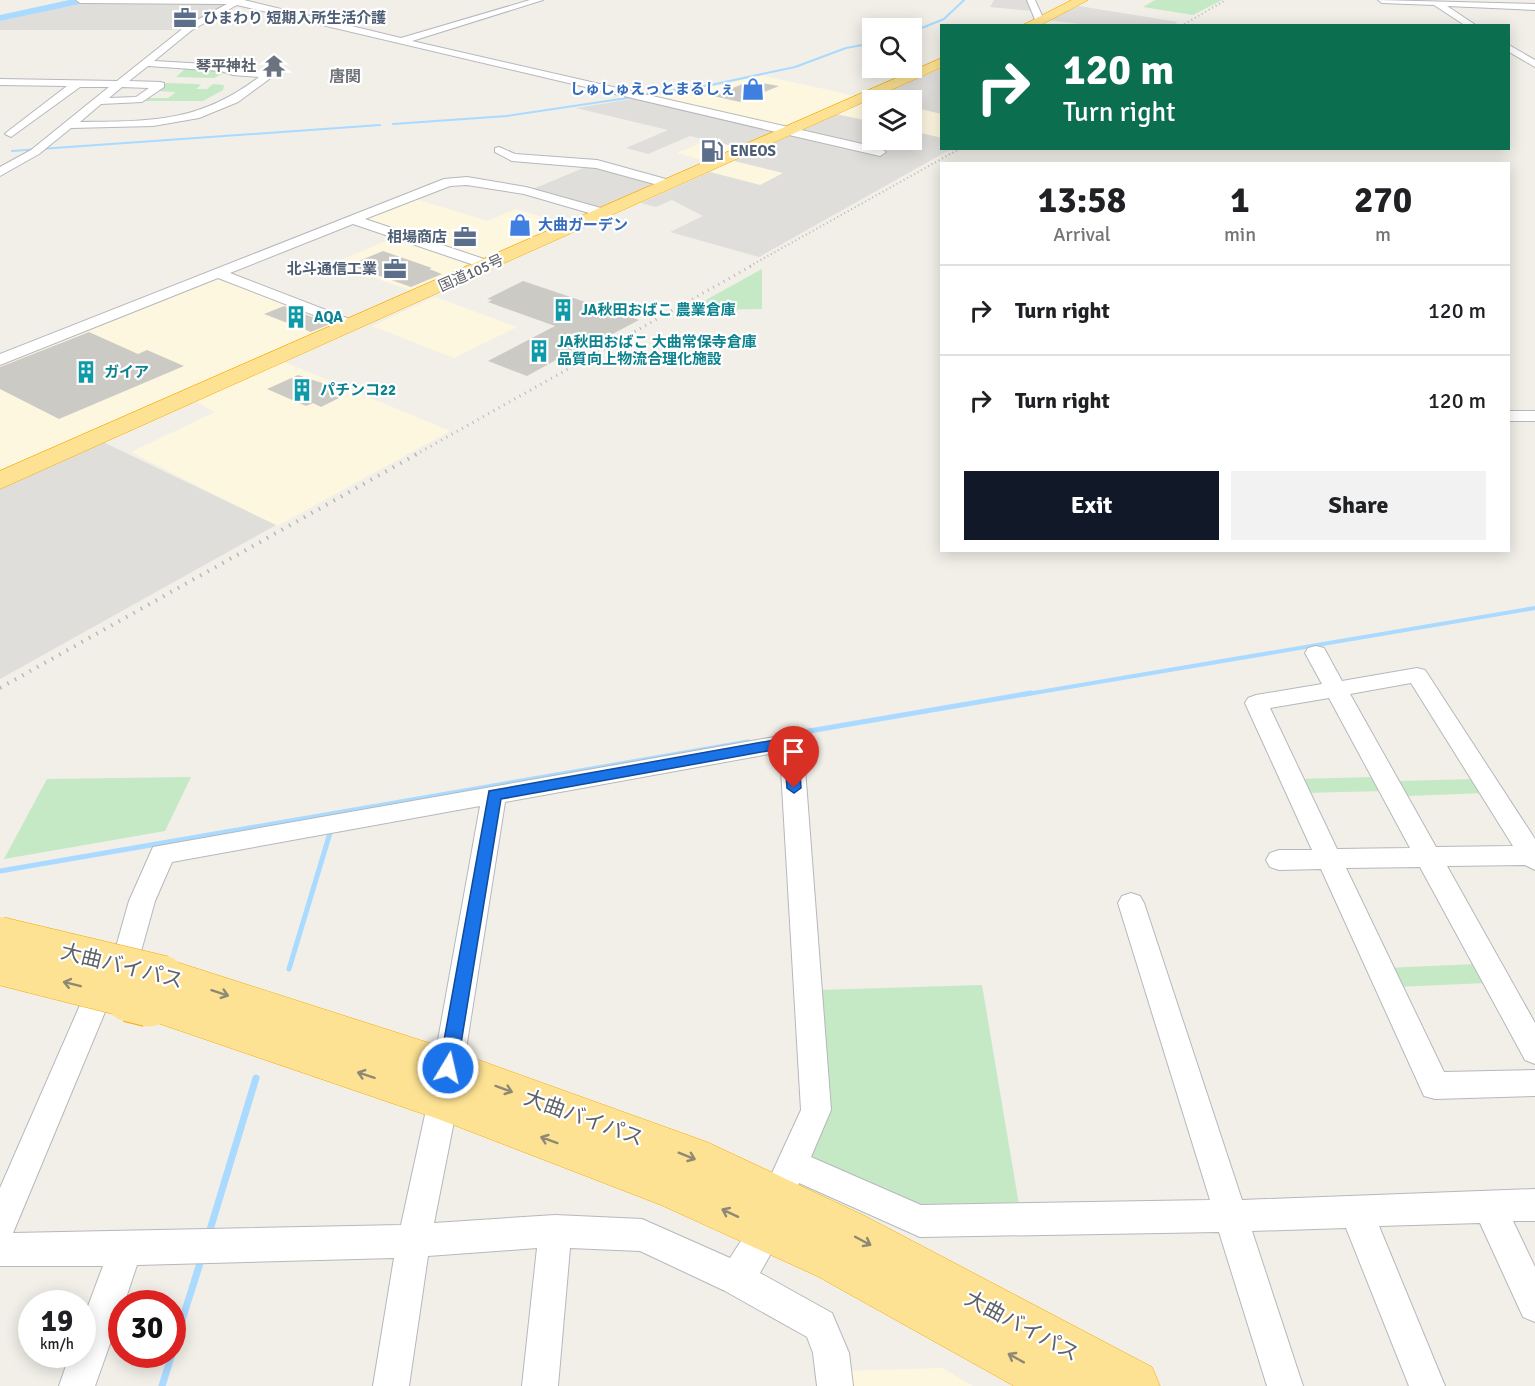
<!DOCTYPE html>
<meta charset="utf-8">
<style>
:root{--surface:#fff;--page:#f2f2f2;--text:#202124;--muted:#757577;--line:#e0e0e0;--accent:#111827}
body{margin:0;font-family:Signika,"Noto Sans JP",sans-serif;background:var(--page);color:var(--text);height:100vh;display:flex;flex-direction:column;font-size:22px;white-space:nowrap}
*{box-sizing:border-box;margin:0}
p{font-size:20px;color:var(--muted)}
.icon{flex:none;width:33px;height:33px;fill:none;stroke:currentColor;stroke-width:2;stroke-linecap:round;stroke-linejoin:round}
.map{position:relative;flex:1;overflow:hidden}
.sheet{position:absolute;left:940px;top:162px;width:570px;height:390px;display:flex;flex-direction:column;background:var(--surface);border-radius:0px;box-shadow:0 3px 15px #0003}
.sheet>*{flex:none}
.banner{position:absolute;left:940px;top:24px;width:570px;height:126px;border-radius:0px;box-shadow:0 3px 15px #0003;background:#0b6e4f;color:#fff;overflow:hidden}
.tools{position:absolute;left:862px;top:18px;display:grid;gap:12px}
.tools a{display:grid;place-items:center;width:60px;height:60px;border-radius:0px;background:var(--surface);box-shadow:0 3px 15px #0003;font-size:30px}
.speed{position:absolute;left:18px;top:1290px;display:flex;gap:12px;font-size:30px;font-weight:700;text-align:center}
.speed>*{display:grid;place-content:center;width:78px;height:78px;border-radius:50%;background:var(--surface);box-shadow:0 3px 15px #0003;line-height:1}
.speed small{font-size:15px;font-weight:400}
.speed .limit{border:9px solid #d22;background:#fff;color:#111}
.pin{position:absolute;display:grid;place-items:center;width:51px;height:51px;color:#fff;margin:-62px -26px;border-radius:50% 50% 50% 0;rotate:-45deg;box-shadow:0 0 6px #0007}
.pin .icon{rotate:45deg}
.me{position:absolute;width:66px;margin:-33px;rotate:9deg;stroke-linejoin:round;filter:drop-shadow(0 0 4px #0008)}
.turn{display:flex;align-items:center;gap:21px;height:126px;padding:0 24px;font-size:27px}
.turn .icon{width:78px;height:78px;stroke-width:2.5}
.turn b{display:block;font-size:42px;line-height:51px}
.eta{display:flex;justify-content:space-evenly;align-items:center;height:102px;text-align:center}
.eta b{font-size:36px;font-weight:700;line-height:42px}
.action{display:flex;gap:12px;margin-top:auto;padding:12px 24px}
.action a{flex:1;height:69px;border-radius:0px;background:var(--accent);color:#fff;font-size:24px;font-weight:700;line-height:69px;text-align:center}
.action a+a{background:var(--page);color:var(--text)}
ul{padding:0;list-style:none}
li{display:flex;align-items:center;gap:18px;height:90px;padding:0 24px;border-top:2px solid var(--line)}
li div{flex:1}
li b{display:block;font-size:22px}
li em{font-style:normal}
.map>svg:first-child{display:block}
.commercial{fill:#fef7e0}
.industrial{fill:#e0deda}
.green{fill:#c5e8c5}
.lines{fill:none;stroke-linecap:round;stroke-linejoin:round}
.stream-far3{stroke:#aadaff;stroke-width:2}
.stream-far2{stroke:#aadaff;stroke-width:4}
.stream-far1{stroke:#aadaff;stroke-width:5}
.stream{stroke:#aadaff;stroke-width:7}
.river{fill:#aadaff;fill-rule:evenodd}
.building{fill:#cccac5}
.minor-casing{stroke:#b5b8bc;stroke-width:2}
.highway-casing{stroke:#f9ab00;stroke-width:1}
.minor{fill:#fff;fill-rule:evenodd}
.highway{fill:#fde293;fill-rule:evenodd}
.rail-far2{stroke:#b6b7b8;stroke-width:2;stroke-dasharray:1 3;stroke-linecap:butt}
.rail-far1{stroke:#b6b7b8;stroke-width:3;stroke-dasharray:1 5;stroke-linecap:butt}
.rail{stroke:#b6b7b8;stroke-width:4;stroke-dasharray:1.5 7;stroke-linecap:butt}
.highway-bridge-far1-casing{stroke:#f9ab00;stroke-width:39;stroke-linecap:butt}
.highway-bridge-casing{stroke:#f9ab00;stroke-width:49;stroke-linecap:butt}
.highway-bridge-far1{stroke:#fde293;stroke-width:38}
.highway-bridge{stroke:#fde293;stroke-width:47}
.oneway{stroke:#8e8975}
.route{fill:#1a73e8;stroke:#114b97;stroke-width:1.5}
.labels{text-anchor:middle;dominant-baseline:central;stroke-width:4.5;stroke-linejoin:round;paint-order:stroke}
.far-service-label{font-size:15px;font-weight:bold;fill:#4e5e75;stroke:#fff;text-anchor:start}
.far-worship-label{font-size:15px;font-weight:bold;fill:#5b616d;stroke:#fff;text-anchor:end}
.far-shop-label{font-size:15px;font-weight:bold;fill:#366cbe;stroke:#fff;text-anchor:end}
.far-street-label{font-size:15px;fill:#5f6368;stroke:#fff}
.far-culture-label{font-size:15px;font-weight:bold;fill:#0d838f;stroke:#fff;text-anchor:start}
.far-neighbourhood-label{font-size:16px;font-weight:bold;fill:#70757a;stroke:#fff}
.near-street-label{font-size:21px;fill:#5f6368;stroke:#fff}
</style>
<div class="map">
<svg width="1535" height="1386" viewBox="0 0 1535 1386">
<rect width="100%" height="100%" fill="#f1efe8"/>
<!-- commercial -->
<g class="commercial">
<path d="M760,75L856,96L785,128L645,96L722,85Z"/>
<path d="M871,98L881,100H873V122L836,114Z"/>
<path d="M912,107L942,114V138L912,131Z"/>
<path d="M708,140L741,148L710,162L677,153Z"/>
<path d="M734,161L784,173L760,185L710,172Z"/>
<path d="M415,199L488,221L516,209L565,224L484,260L362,220Z"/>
<path d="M393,238L470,265L412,291L334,263Z"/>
<path d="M218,277L338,324L0,477V364Z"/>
<path d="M435,297L517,327L454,358L372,326Z"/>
<path d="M282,361L450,431L277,526L131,452L215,412L194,401Z"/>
<path d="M942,1368L973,1386H848L847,1371Z"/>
</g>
<!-- industrial -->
<g class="industrial">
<path d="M994,0H1029L1032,11L990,7Z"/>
<path d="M85,2H231L184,30H0V21Z"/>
<path d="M1079,6L1178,22L1172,26H1097L1047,20Z"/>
<path d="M940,69L942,70V114L912,107V100L871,98Z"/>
<path d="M639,98L781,130L741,148L690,136L648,154L626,148L668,130L576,108Z"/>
<path d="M836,114L873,122V140H912V131L942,138V148L951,149L759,257L670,232L703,216L672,200L656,207L641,203L710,172L760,185L783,173L734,161Z"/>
<path d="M593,164L660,183L597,212L528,191Z"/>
<path d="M103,442L276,525L0,679V488Z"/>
</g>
<!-- green -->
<g class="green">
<path d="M1155,0H1222L1193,15L1143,7Z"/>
<path d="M187,67L220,69L226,72L214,78L176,77Z"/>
<path d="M166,83L197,84L201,85L196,89H207L213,84L224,85L223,90L203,101H144L148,98H168L176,92L156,91Z"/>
<path d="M762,269V309L688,310Z"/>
<path d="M191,777L165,831L4,859L47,779Z"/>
<path d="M1374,777L1382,791L1304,793L1297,779Z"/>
<path d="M1476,779L1485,793L1407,796L1398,781Z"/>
<path d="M1476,964L1486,983L1396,987L1387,968Z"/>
<path d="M982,985L1020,1211L923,1214L805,1163L819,990Z"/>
</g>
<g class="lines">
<!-- stream-far3 -->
<g class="stream-far3">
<path d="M912,32L944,19L964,0"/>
<path d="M642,95L711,85L795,67L846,48L873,43"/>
<path d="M393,124L507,116L634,97"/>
<path d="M12,151L380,125"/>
</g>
<!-- stream-far2 -->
<path class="stream-far2" d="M1022,695L1535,608"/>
<!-- stream-far1 -->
<g class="stream-far1">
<path d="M786,735L1031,693"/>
<path d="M0,871L748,742"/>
<path d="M289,969L330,833"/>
</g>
<!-- stream -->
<g class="stream">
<path d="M209,1233L256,1078"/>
<path d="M172,1352L201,1260"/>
<path d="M162,1386L172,1354"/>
</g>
<!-- river -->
<path class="river" d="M69,0H89L84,3L0,21V15Z"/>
</g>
<!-- building -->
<g class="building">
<path d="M750,81L779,86L740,102L713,96Z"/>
<path d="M383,251L432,268L429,269L442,274L411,287L349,265Z"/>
<path d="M523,281L639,320L603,339H594L527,376L488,361L555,326L488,302L492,300L487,299Z"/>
<path d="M284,306L330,324L311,332L264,314Z"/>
<path d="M89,332L138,354L147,350L184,366L59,419L0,389V367Z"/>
<path d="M298,375L331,386L328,387L338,391L331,394L339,398L321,407L313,403L306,406L267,389Z"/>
</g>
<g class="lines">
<!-- minor casing -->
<g class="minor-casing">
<g id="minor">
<path d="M76,0H244L401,38L530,0H543L412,41L880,148L886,152L880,156L789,135L237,5L192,30L154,61L223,65L235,69L272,73V77L238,102L199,118L153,126L71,128L39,154L0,176V167L31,150L109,87H80L11,137L5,134L7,132L67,86L0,85V79L117,81L186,26L227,4L80,3ZM148,66L221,71L233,75L259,77C199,123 151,121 80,122L101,104L142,102L164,87V83L160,82L129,81ZM122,87L149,88L136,97L109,98Z"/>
<path d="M1027,0H1035L1044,20L1042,22H1036Z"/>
<path d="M1378,0L1535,4V10L1447,6L1477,26H1466L1434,5L1382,3Z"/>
<path d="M1509,45L1535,60V67L1509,52Z"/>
<path d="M499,147L515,154L597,160L673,181L675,184L669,188L596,168L512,161L495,152V148Z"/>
<path d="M467,177L526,187L608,210L609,213L603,217L524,194L467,185L450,186L365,219L493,262L495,265L493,268H483L353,224L230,273L357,322L360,325L357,328H347L218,278L0,365V354L444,179Z"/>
<rect x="1509" y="411" width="26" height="10"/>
<path d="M1316,646L1324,648L1342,681L1417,668L1425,670L1535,839V870L1525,865L1447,866L1535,1023V1064L1525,1060L1420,867L1346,868L1444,1072L1535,1070V1096L1435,1099L1424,1096L1321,869L1279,870L1270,867L1266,860L1270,853L1279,850H1312L1245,703L1248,698L1256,695L1322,684L1305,653L1308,648ZM1411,683L1513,846L1436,847L1350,694ZM1329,698L1410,848L1337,849L1270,708Z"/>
<path d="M791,734L799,736L803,742L831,1110L811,1157L921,1205L1210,1200L1118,903L1122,896L1131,893L1140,896L1144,903L1242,1200L1535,1189V1221H1513L1535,1267V1322L1523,1317L1480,1223L1379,1226L1445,1386H1409L1346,1228L1252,1231L1303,1386H1267L1219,1232L920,1237L799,1183L788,1210L776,1215L764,1210L760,1199L801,1110L780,752L505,802L463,1068L459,1077L448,1081L437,1077L433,1068L480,806L172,862L155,901L140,955L130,958L120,955L116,947L129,901L153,847Z"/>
<path d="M91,1000L101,1003L105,1012L13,1233L401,1225L428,1101L432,1091L443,1087L454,1091L458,1101L434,1223L555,1215L642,1219L730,1258L755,1219L767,1214L779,1219L784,1230L760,1273L832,1313L849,1353L853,1386H817L813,1353L807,1337L725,1291L640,1251L570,1248L558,1386H522L537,1248L428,1256L409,1386H373L394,1258L137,1265L124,1304H122V1310L95,1386H59L70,1354H82V1322L103,1266H0V1188L77,1012L81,1003Z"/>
</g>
</g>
<!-- highway casing -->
<g class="highway-casing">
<g id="highway">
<path d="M1072,0H1088L1039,26H1021Z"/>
<path d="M942,58V67L0,489V471Z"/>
<path d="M164,958L448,1049L707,1142L865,1216L1152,1367L1160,1386H1014L817,1276L661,1205L438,1119L134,1015L128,1003L134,991L149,986L143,975L149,963Z"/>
</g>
</g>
<!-- minor -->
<use href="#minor" class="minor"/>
<!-- highway -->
<use href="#highway" class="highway"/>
<!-- rail-far2 -->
<g class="rail-far2">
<path d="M1181,26L1226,0"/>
<path d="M750,266L961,148"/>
</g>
<!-- rail-far1 -->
<path class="rail-far1" d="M415,455L753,265"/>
<!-- rail -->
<path class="rail" d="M0,688L417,454"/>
<!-- highway-bridge-far1 casing -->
<g class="highway-bridge-far1-casing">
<g id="highway-bridge-far1">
<path d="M0,936L164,975"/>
<path d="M0,966L135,1000"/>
</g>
</g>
<!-- highway-bridge casing -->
<g class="highway-bridge-casing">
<path id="highway-bridge" d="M129,998L149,1003"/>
</g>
<!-- highway-bridge-far1 -->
<use href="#highway-bridge-far1" class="highway-bridge-far1"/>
<!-- highway-bridge -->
<use href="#highway-bridge" class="highway-bridge"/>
</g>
<!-- one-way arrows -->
<defs><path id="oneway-shaft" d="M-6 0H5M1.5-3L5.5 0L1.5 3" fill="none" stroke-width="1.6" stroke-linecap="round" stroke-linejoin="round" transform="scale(1.5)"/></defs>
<g class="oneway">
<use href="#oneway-shaft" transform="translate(72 984) rotate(-166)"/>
<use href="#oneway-shaft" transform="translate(220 993) rotate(18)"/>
<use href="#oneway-shaft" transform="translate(366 1075) rotate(-162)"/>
<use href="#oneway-shaft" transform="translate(504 1089) rotate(20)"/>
<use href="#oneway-shaft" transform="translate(549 1140) rotate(-160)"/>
<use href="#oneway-shaft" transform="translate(687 1156) rotate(22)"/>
<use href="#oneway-shaft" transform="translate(730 1213) rotate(-155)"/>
<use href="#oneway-shaft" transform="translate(863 1241) rotate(28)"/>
<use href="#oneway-shaft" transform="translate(1016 1358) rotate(-151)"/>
</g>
<!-- route -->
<path class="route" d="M791,737L798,742L801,788L794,793L787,788L784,748L501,799L457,1068L455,1074L448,1076L442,1074L439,1068L489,791Z"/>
<!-- icons -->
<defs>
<g id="office-bare" transform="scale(1.8)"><path d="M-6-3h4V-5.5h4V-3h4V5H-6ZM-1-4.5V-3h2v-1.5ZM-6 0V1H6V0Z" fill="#5c6f8a" stroke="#fff" stroke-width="2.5" paint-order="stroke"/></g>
<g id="temple-bare" transform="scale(1.8)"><path d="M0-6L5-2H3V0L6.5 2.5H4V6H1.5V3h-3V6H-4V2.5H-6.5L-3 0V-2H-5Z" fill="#6b7280" stroke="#fff" stroke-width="2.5" paint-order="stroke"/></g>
<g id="shop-bare" transform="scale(1.8)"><path d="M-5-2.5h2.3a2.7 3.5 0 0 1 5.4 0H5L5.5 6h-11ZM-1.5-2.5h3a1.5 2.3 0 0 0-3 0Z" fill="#3f7fe0" stroke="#fff" stroke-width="2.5" paint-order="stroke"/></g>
<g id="fuel-bare" transform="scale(1.8)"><path d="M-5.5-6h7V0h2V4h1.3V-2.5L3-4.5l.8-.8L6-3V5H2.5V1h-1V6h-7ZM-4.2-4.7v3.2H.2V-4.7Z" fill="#5c6f8a" stroke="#fff" stroke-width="2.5" paint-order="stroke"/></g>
<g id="building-bare" transform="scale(1.8)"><path d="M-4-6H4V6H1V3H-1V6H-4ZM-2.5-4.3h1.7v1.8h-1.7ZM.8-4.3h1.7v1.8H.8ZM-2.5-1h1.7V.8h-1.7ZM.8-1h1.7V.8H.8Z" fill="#0f9aa8" stroke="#fff" stroke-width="2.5" paint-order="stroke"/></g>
</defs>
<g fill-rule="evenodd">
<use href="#office-bare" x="185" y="18"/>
<use href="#temple-bare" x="274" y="66"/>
<use href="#shop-bare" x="753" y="89"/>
<use href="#fuel-bare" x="712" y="151"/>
<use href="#shop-bare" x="520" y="225"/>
<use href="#office-bare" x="465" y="237"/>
<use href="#office-bare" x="395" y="269"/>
<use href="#building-bare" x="563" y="310"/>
<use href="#building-bare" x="296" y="317"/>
<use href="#building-bare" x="539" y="351"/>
<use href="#building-bare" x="86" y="372"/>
<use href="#building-bare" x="302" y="390"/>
</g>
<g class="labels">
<!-- far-service labels -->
<g class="far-service-label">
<text x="203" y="18">ひまわり 短期入所生活介護</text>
<text x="730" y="151">ENEOS</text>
<text x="447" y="237" text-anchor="end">相場商店</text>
<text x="377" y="269" text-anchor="end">北斗通信工業</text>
</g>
<!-- far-worship labels -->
<g class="far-worship-label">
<text x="256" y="66">琴平神社</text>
</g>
<!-- far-shop labels -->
<g class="far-shop-label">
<text x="735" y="89">しゅしゅえっとまるしぇ</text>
<text x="538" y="225" text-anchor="start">大曲ガーデン</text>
</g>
<!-- far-street labels -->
<g class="far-street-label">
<text transform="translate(471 273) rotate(-24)">国道105号</text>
</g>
<!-- far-culture labels -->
<g class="far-culture-label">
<text x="581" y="310">JA秋田おばこ 農業倉庫</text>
<text x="314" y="317">AQA</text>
<text x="557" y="342">JA秋田おばこ 大曲常保寺倉庫<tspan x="557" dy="17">品質向上物流合理化施設</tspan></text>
<text x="104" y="372">ガイア</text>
<text x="320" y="390">パチンコ22</text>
</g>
<!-- far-neighbourhood labels -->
<g class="far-neighbourhood-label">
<text x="345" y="77">唐関</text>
</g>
<!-- near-street labels -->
<g class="near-street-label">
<text transform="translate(122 966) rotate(14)">大曲バイパス</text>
<text transform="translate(584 1118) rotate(20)">大曲バイパス</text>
<text transform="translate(1022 1326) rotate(28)">大曲バイパス</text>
</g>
</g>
</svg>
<div class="tools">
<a><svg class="icon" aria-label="search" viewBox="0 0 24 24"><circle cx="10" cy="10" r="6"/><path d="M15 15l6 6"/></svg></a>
<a><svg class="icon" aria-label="layers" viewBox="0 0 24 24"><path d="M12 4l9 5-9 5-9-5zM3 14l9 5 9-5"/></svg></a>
</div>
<div class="speed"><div>19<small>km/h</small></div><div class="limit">30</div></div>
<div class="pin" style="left:794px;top:788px;background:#d93025"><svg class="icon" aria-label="arrive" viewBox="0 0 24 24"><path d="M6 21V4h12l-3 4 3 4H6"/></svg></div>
<svg class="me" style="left:448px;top:1068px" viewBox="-20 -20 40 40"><circle r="17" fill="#1a73e8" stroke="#fff" stroke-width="3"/><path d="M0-11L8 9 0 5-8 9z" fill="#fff"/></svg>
<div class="banner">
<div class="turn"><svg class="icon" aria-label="right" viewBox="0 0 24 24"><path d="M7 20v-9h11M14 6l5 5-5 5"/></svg><div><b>120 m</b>Turn right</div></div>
</div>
<section class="sheet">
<div class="eta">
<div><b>13:58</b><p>Arrival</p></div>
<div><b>1</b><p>min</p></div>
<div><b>270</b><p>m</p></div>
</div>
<ul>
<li><svg class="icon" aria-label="right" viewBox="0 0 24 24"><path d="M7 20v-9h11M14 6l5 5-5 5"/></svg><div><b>Turn right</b></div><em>120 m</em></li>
<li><svg class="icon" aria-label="right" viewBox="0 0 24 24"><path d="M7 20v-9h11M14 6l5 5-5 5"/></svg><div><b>Turn right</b></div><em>120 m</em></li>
</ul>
<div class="action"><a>Exit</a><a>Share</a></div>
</section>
</div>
